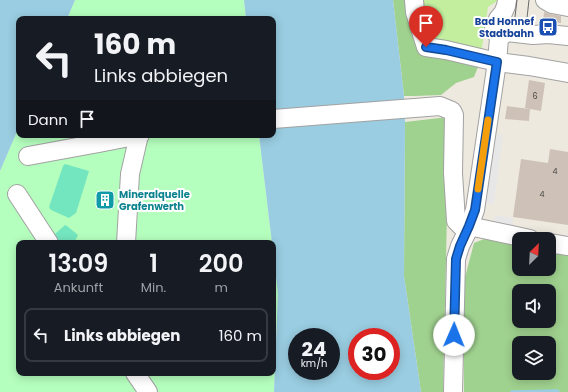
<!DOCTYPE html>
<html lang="de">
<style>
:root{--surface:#171b24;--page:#20242c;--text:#f1f3f6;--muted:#9ea1a6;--line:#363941}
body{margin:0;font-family:Poppins,sans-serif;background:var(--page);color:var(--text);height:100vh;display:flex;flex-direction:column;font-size:15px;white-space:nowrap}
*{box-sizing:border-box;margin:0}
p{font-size:13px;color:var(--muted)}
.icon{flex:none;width:22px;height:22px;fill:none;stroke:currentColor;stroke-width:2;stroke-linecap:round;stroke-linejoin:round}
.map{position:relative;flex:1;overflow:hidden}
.details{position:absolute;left:16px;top:240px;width:260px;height:136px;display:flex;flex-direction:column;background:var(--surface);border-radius:8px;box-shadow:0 2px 10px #0003}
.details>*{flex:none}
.guide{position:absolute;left:16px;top:16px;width:260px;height:122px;border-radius:8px;box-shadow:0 2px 10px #0003;background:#171b24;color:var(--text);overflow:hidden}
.needle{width:26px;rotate:24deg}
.tools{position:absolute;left:512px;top:232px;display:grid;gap:8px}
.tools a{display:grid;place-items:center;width:44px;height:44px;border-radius:8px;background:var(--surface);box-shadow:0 2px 10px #0003;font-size:20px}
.speed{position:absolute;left:288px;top:328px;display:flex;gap:8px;font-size:20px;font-weight:700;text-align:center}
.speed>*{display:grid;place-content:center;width:52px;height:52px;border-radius:50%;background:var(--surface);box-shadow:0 2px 10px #0003;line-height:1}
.speed small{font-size:10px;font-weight:400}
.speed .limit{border:6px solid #d22;background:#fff;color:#111}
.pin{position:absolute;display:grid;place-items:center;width:34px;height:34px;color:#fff;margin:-41px -17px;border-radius:50% 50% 50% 0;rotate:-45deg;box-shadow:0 0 4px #0007}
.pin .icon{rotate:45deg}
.me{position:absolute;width:44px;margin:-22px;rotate:1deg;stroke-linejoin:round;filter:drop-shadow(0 0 3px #0008)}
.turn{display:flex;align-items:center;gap:14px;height:84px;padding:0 12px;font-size:18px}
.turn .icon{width:52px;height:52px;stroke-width:2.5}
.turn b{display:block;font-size:28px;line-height:34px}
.then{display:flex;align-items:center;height:38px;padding:0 12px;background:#0003;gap:8px;font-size:15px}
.eta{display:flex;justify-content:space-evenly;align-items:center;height:68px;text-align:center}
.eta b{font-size:24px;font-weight:600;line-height:28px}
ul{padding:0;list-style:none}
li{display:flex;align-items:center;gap:12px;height:54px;margin:0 8px 6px;padding:0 4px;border:2px solid var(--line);border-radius:8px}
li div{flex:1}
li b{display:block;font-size:15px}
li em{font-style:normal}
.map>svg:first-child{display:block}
.grass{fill:#c2ee9e}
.forest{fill:#a0d28f;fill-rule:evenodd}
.park{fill:#b5ffbe}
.pitch{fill:#74e6bf}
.parking{fill:#e7e7e7}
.water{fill:#9acde1;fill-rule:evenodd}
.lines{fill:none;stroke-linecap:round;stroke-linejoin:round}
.stream{stroke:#9acde1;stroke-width:3.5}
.building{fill:#cec2b8}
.minor-casing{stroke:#a2a2a2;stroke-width:20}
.minor{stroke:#fff;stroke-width:18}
.tram{stroke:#696969;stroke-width:1}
.route-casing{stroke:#114b97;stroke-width:10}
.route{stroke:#1a73e8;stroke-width:7}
.slow{stroke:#f59e0b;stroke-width:7}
.labels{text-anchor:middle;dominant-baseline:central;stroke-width:4;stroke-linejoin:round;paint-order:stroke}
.number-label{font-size:8px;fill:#484542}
.transit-label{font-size:10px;font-weight:bold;fill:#164399;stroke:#fff;text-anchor:end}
.culture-label{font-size:10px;font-weight:bold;fill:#0d838f;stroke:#fff;text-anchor:start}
</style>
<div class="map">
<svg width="568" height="392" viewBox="0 0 568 392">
<rect width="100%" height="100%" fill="#eee9df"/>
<!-- grass -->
<path class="grass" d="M417,0H499L488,7L481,55L434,45Z"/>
<!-- forest -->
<g class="forest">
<path d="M393,0H409L421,51L480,62L474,77L456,83L441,95L415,96H404Z"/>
<path d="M448,117V170L443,392H421L404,276L405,122Z"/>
<path d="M484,239L519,244V269H549V249L568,253V392H464L463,285L474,243ZM519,291H549V321H519ZM519,343H549V373H519Z"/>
</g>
<!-- park -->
<g class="park">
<path d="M75,0H244L246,19H67Z"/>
<path d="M19,127V135H259L272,243H19V373H273V253L278,293L274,392H0V171Z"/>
</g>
<!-- pitch -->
<g class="pitch">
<path d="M65,164L89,171L76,213L69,218L51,210L49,207L63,166Z"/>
<path d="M65,225L67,226L78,235L74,243H45Z"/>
</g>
<!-- parking -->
<g class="parking">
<path d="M496,134L503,135L494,204L486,203Z"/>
<path d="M495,215L513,218L512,227L494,224Z"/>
</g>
<!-- water -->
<g class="water">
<path d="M0,0H75L67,19H19V127L0,171Z"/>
<path d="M244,0H393L404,96L405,122L404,276L421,392H274L278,293L273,253V243H272L259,135H273V19H246ZM297,337H331V371H297ZM357,337H391V371H357Z"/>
</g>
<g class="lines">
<!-- stream -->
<path class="stream" d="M512,392L557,391L558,392"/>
</g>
<!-- building -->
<g class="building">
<path d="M544,12L550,14L561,16V23L543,22Z"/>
<path d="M529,80L545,83L541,111L525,108Z"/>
<path d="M507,106L530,109L529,121L505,119Z"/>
<path d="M550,149L568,152V225L513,217L521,159L548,163Z"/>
<path d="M100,191L115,199L110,208L95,201Z"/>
</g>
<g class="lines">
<!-- minor casing -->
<g class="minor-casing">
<g id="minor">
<path d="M414,0L415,12L426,47L446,50L497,62L529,66L568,73"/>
<path d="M545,0L552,4L568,7"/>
<path d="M499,38L507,32L533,35L548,34L568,36"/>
<path d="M273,119L440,106L452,111L454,115L453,173L456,221L467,232"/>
<path d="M28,156L99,143L140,135"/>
<path d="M17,194L49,243"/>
<path d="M469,226L530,239"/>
<path d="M126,243L130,174L139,135"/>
<path d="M549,243L568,246"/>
<path d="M135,373L148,392"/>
<path d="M453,392L456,259L460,246L467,232L475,210L497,62L499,38L494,29L498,19L503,13L506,6L507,0"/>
</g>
</g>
<!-- minor -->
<use href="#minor" class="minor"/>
<!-- tram -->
<g class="tram">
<path d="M515,17L517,0"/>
<path d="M527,18L529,0"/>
</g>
</g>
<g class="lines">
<!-- route casing -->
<g class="route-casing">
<path id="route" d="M426,47L446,50L497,62L475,210L469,226L460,246L456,259L454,335"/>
</g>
<!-- route -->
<use href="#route" class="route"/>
<!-- slow -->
<path class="slow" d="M478,189L488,120"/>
</g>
<!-- icons -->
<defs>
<g id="bus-square" transform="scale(1)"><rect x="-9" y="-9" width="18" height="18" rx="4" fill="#1a4fb4" stroke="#fff"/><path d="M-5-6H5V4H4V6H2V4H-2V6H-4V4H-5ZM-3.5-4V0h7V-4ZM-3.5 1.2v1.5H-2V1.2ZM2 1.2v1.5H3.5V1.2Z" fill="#fff"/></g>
<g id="building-square" transform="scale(1)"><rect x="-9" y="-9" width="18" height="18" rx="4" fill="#0f9aa8" stroke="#fff"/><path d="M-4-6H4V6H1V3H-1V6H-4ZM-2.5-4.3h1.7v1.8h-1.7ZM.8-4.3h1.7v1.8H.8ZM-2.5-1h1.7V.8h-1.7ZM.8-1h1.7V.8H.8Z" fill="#fff"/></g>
</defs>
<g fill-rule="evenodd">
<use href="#bus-square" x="548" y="27"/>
<use href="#building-square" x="105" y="200"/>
</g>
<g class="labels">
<!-- number labels -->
<g class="number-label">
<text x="535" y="96">6</text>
<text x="555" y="171">4</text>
<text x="542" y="194">4</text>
</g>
<!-- transit labels -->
<g class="transit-label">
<text x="534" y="21">Bad Honnef<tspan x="534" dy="12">Stadtbahn</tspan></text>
</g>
<!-- culture labels -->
<g class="culture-label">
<text x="119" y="194">Mineralquelle<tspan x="119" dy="12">Grafenwerth</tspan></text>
</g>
</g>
</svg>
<div class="tools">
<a><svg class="needle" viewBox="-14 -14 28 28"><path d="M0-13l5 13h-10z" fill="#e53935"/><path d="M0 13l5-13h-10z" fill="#9ea1a6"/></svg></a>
<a><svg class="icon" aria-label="sound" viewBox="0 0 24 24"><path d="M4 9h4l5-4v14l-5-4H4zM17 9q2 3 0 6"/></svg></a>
<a><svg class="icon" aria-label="layers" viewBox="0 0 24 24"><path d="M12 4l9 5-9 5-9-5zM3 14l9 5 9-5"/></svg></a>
</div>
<div class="speed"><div>24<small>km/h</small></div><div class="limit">30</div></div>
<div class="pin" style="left:426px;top:47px;background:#d93025"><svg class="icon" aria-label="arrive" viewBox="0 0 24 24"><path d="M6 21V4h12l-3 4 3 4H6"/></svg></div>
<svg class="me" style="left:454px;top:335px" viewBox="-20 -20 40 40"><circle r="19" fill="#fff"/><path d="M0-13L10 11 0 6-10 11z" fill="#1a73e8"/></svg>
<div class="guide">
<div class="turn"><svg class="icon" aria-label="left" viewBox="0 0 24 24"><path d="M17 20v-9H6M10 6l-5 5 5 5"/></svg><div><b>160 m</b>Links abbiegen</div></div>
<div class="then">Dann<svg class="icon" aria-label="arrive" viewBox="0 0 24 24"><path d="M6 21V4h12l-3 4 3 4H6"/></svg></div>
</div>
<section class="details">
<div class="eta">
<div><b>13:09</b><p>Ankunft</p></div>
<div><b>1</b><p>Min.</p></div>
<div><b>200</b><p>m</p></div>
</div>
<ul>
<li><svg class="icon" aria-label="left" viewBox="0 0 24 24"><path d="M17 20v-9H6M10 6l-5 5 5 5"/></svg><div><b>Links abbiegen</b></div><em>160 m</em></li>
</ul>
</section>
</div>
